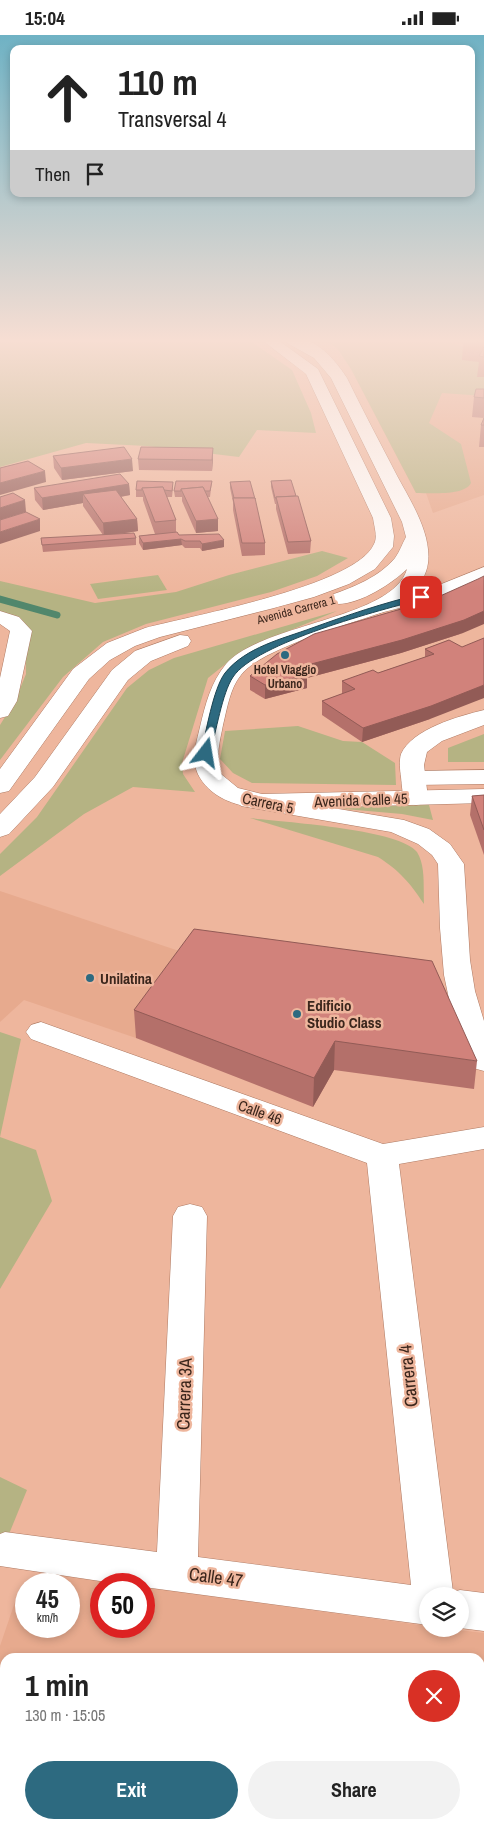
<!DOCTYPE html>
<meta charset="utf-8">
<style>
:root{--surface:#fff;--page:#f2f2f2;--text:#222;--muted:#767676;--accent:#2d6a80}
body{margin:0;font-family:"Archivo Narrow",sans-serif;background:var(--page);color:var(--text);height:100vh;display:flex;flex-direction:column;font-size:19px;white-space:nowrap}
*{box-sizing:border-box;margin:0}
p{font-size:16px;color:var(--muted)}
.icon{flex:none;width:28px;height:28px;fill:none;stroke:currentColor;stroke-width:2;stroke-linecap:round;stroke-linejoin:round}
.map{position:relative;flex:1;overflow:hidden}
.panel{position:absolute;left:0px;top:1618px;width:485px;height:176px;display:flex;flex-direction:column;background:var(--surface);border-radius:15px 15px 0 0;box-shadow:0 2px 8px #0003}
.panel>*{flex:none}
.hud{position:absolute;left:10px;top:10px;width:465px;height:152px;border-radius:10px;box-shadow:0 2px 8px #0003;background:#fff;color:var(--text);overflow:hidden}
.buttons{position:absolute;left:419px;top:1552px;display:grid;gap:10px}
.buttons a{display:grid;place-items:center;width:50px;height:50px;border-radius:50%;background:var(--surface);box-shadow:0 2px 8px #0003;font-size:25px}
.speed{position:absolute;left:15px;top:1538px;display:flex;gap:10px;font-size:25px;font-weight:700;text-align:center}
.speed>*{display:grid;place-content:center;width:65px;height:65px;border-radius:50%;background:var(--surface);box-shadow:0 2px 8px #0003;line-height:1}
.speed small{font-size:12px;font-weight:400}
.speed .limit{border:8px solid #d22;background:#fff;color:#111}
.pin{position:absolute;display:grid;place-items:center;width:42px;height:42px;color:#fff;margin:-21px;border-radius:10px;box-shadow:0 2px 8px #0006}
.me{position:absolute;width:55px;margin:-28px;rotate:14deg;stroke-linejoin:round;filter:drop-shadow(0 0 4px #0008)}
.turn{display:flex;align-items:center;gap:18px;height:105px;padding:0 25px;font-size:22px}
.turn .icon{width:65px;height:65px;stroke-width:2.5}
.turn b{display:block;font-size:35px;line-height:42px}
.then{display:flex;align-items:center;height:48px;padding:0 25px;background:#0003;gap:10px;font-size:19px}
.round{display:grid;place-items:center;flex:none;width:52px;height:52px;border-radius:26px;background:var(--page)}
.headline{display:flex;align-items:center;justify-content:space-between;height:85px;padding:0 25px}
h1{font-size:30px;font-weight:700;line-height:38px}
.primary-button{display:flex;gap:10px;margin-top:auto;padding:10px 25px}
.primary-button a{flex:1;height:58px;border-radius:30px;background:var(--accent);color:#fff;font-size:20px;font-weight:700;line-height:58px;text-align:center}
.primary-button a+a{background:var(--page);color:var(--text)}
.status{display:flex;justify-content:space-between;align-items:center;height:35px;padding:0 25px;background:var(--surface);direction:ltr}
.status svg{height:14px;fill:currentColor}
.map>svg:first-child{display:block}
.built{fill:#e7aa8e;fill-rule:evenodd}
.green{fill:#b5b383}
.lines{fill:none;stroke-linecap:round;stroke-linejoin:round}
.stream{stroke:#51876c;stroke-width:7}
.minor-casing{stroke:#ae7a63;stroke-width:1}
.major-casing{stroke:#ae7a63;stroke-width:1}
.minor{fill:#fff;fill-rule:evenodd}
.major{fill:#fff;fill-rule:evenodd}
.wall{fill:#b4706a}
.shaded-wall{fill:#925b56}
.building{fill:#d1827b;stroke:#925b56}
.route{fill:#2d6a80;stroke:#1d4553}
.poi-dot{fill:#2d6a80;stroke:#eeb69d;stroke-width:2}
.labels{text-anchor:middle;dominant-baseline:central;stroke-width:5;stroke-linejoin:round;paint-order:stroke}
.far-street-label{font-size:12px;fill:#3b261c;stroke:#eeb69d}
.far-poi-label{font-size:12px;font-weight:bold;fill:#3b261c;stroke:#eeb69d}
.street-label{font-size:15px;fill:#3b261c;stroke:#eeb69d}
.poi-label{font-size:15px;font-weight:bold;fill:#3b261c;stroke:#eeb69d;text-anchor:start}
.near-street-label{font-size:18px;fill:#3b261c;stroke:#eeb69d}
</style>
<div class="status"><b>15:04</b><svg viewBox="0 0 49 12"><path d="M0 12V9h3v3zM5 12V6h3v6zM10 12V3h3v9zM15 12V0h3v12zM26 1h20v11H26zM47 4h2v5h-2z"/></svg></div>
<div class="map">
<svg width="484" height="1793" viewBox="0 0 484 1793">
<rect width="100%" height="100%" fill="#eeb69d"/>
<!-- built -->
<g class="built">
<path d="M324,305H484V460L433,478L426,458H416L344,321L337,313Z"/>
<path d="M0,856L194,921L136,1003L24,965L0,987Z"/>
<path d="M50,1539L120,1549H101V1591H144V1552L427,1591L428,1594H450L484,1598V1793H0V1611L18,1558L26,1553V1591H69V1549H34ZM5,1622H480V1789H5Z"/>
</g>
<!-- green -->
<g class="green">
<path d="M0,305H249L292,335L311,378L316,398L257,395L239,422L147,411L86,408L0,432Z"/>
<path d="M324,305H445L468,314L484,327L478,341L484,342V361L442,358L429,388L461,409L471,448C465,461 429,458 416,458L351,334L337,313Z"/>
<path d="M322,516L348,523L317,541L271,557L146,589L103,607L63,642L0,725V690L15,666L26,639L25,591L0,584V546L95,568L176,557L229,540Z"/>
<path d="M158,540L167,555L98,564L90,549Z"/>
<path d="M337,576L257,609L228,627L208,643L182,728L183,739L195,757L133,752L84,779L0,841V819L37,782L127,653L149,635L174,623Z"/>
<path d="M298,691L343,706L362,707L395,728L396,750L252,748L233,738L220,724L225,696Z"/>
<path d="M484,699V727H448V713Z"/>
<path d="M429,770L433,785L402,779L322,772Z"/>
<path d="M250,783C281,787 400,794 417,817C426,831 423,853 424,869C410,848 400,836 378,822Z"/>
<path d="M0,997L21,1004L0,1102L36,1115L52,1166L0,1254Z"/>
<path d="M0,1442L27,1455L0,1521Z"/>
</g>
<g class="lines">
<!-- stream -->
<path class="stream" d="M0,564L57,580"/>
<!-- minor casing -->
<g class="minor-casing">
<g id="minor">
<path d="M484,532V545L443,562L376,579L369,577L366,573L369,569L429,554Z"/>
<path d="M0,576L19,582L32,596L17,666L8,681L0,683V643L10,596L0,589Z"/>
<path d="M484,675V690L442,706L427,717L424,730L428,763L425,768L416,770L407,768C402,761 402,751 401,742C400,735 399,726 401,719C412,694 459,681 484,675Z"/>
<path d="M250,759L404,785L429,794L450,809L464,829L470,925L475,956L484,986V1036L473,1033L469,1026L453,983L444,940L440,893L438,829L432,820L418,809L391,797L241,771L238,766L241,761Z"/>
<path d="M41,987L383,1109L484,1092V1114L399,1129L453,1557L460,1555L484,1558V1596L460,1593V1561H428V1590L144,1552V1549H120L0,1531V1499L5,1497L157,1517L173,1181L178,1172L190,1169L202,1172L207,1181L198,1522L411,1550L367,1128L31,1004L26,997L31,990Z"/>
</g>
</g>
<!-- major casing -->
<g class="major-casing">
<g id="major">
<path d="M262,305H278L318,334L391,483L394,501L393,512L375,534L349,549L314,562L274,573L160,602L135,611L110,625L89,644L9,756L0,758V734L73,634L107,608L145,593C190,581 356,551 374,509C378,502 374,491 373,483L306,339Z"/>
<path d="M285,305C291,305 299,303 305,305C323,310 337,328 347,343C361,372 376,400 391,429C405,458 432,494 428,528C425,552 402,566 383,577C350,589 260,614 241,640C230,653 227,674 223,690C220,706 215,722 221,739L238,753L262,759L484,754V768L262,774C238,771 214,765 200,743C190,727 196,709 200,692C205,670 211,647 226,629C262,588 393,584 407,534C392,549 353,574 331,568L328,564L331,560C354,552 379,542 395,523C400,516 402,509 406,502L402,487L331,343L314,323L287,308Z"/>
<path d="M180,600L188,601L191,606L188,611L151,626L128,645L53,752L9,799L0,802V779L35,742L112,635L135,616Z"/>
<path d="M484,735V749L414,750L405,748L402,743L405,738L414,736Z"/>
</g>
</g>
<!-- minor -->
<use href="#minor" class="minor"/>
<!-- major -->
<use href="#major" class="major"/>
</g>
<!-- wall -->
<g class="wall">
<path d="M450,305H484V342H477L479,327L462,325L463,307L449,306Z"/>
<path d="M484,354V412H479L481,390L484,383L472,382L474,362Z"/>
<path d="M53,421L133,436L62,445L54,433Z"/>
<path d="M138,424H213L212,436L139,435Z"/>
<path d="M212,446L210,462H208L218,496L196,498L182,466V462H175L174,456Z"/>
<path d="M271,446L311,506L310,518L288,519L276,474V469H275L271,452Z"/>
<path d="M230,447L265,508V520L242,521L233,475V467L230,453Z"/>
<path d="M129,449L130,460L121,462L137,484L138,496L118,499L136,503V510L43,517L41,503L103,500L83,471V468L43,475L35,465L34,453Z"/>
<path d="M173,453L172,462H167L176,485V497L179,500L224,512L202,516L200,513H185L182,510L143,515L139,508V501L155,499L143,465V462H136V455Z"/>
<path d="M463,598L401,618L307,643V653L265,664L250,655V641Z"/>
<path d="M449,605L430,684L362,707L322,680V666L342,659V646L378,638L425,622V614Z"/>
<path d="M484,760V820L470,780L472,761Z"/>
<path d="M134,975L477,1026L474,1054L334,1035L313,1072L136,1003Z"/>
</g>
<!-- shaded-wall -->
<g class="shaded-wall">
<path d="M213,413V424L212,436V425Z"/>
<path d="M132,424L133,436L62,445L61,433Z"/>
<path d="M45,436L46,447L0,460V448Z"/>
<path d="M129,449L130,460L88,467L83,459V468L43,475L42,463Z"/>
<path d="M25,465L26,477L0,485V473Z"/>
<path d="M40,484V496L0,509V497Z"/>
<path d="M137,484L138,496L104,501L103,488Z"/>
<path d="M218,484V496L196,498V486Z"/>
<path d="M181,504L182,510L143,515V508Z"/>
<path d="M224,505V512L202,516V509Z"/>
<path d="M484,576V589L463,598L401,618L307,643V653L265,664V650L296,633Z"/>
<path d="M484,650V663L430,684L362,707L363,693Z"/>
<path d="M335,1006L334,1035L313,1072L314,1043Z"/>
</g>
<!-- building -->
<g class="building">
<path d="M463,305H484V307Z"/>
<path d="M484,312V322L479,321Z"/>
<path d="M476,354H484V363L474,362Z"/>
<path d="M484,383V390H481Z"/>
<path d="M124,412L132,424L61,433L53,421Z"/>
<path d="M141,412L213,413L212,425L138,424Z"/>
<path d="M28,426L45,436L0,448V433Z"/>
<path d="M120,439L129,449L42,463L34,453Z"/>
<path d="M291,445L296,461L276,462V463H275L271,446Z"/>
<path d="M137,446L173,447L172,456L164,455L163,452L142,453V455H136Z"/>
<path d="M176,446H212L210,456H205L203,452L181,454V456H174Z"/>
<path d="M250,446L255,464V463H234L230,447Z"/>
<path d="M163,452L176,485L155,487L142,453Z"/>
<path d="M203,452L218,484L196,486L181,454Z"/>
<path d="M116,455L137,484L103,488L83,459Z"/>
<path d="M13,458L25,465L0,473V462Z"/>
<path d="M298,461L311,506L288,507L276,462Z"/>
<path d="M233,463H255L265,508H242Z"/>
<path d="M26,477L40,484L0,497V485Z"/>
<path d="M177,497L179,500L219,499L224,505L202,509L200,506H185L181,504L143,508L139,501Z"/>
<path d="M134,498L136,503L42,510L41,503Z"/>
<path d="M484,541V576L464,585L402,605L296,633L307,640L265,650L250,641L277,619L314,599L429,566L478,544Z"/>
<path d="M484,603V650L431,671L363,693L322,666L355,654L342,646L373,635L378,638L434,619L425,614L449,605L462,612Z"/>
<path d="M484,760V795L472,761Z"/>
<path d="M194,894L432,926L477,1026L335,1006L314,1043L134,975Z"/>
</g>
<!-- sky -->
<linearGradient id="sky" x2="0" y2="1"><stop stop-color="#6fb2c4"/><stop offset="0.55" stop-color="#f7ded3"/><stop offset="1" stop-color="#f7ded3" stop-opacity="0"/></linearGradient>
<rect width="484" height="556" fill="url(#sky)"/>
<!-- route -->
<path class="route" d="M421,559L424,560V564C382,574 255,608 233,642C222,658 216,698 210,718L206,721L202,720L201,718C206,698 213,654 225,638C246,612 282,604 312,593C348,580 383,568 421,559Z"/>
<!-- markers -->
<g class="poi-dot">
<circle cx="285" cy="620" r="5"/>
<circle cx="90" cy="943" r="5"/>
<circle cx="297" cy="979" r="5"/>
</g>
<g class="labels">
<!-- far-street labels -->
<g class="far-street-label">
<text transform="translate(296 575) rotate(-15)">Avenida Carrera 1</text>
</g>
<!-- far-poi labels -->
<g class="far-poi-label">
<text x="285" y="635">Hotel Viaggio<tspan x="285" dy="14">Urbano</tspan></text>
</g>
<!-- street labels -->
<g class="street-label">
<text transform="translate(361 765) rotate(-2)">Avenida Calle 45</text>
<text transform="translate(268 768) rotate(12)">Carrera 5</text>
<text transform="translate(260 1077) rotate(20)">Calle 46</text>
</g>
<!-- poi labels -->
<g class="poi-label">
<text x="100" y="943">Unilatina</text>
<text x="307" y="970">Edificio<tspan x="307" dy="17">Studio Class</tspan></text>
</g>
<!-- near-street labels -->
<g class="near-street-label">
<text transform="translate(408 1341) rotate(-96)">Carrera 4</text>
<text transform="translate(184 1359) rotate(-88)">Carrera 3A</text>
<text transform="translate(216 1542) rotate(8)">Calle 47</text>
</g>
</g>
</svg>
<div class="buttons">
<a><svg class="icon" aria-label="layers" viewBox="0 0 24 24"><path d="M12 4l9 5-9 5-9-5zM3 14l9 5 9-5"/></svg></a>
</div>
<div class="speed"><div>45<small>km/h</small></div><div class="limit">50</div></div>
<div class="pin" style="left:421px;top:562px;background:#d93025"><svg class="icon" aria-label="arrive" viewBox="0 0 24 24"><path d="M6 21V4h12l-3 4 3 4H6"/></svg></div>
<svg class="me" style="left:206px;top:718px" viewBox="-20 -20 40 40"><path d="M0-17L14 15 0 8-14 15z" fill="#2d6a80" stroke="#fff" stroke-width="4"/></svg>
<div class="hud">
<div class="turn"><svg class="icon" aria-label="ahead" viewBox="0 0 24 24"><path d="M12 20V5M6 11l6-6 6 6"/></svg><div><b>110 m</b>Transversal 4</div></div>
<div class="then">Then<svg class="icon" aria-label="arrive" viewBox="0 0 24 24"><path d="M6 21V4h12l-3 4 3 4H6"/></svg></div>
</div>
<section class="panel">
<div class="headline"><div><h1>1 min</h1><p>130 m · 15:05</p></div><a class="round" style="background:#d93025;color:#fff"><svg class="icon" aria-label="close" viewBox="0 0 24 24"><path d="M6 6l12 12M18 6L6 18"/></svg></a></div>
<div class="primary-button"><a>Exit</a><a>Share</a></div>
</section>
</div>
